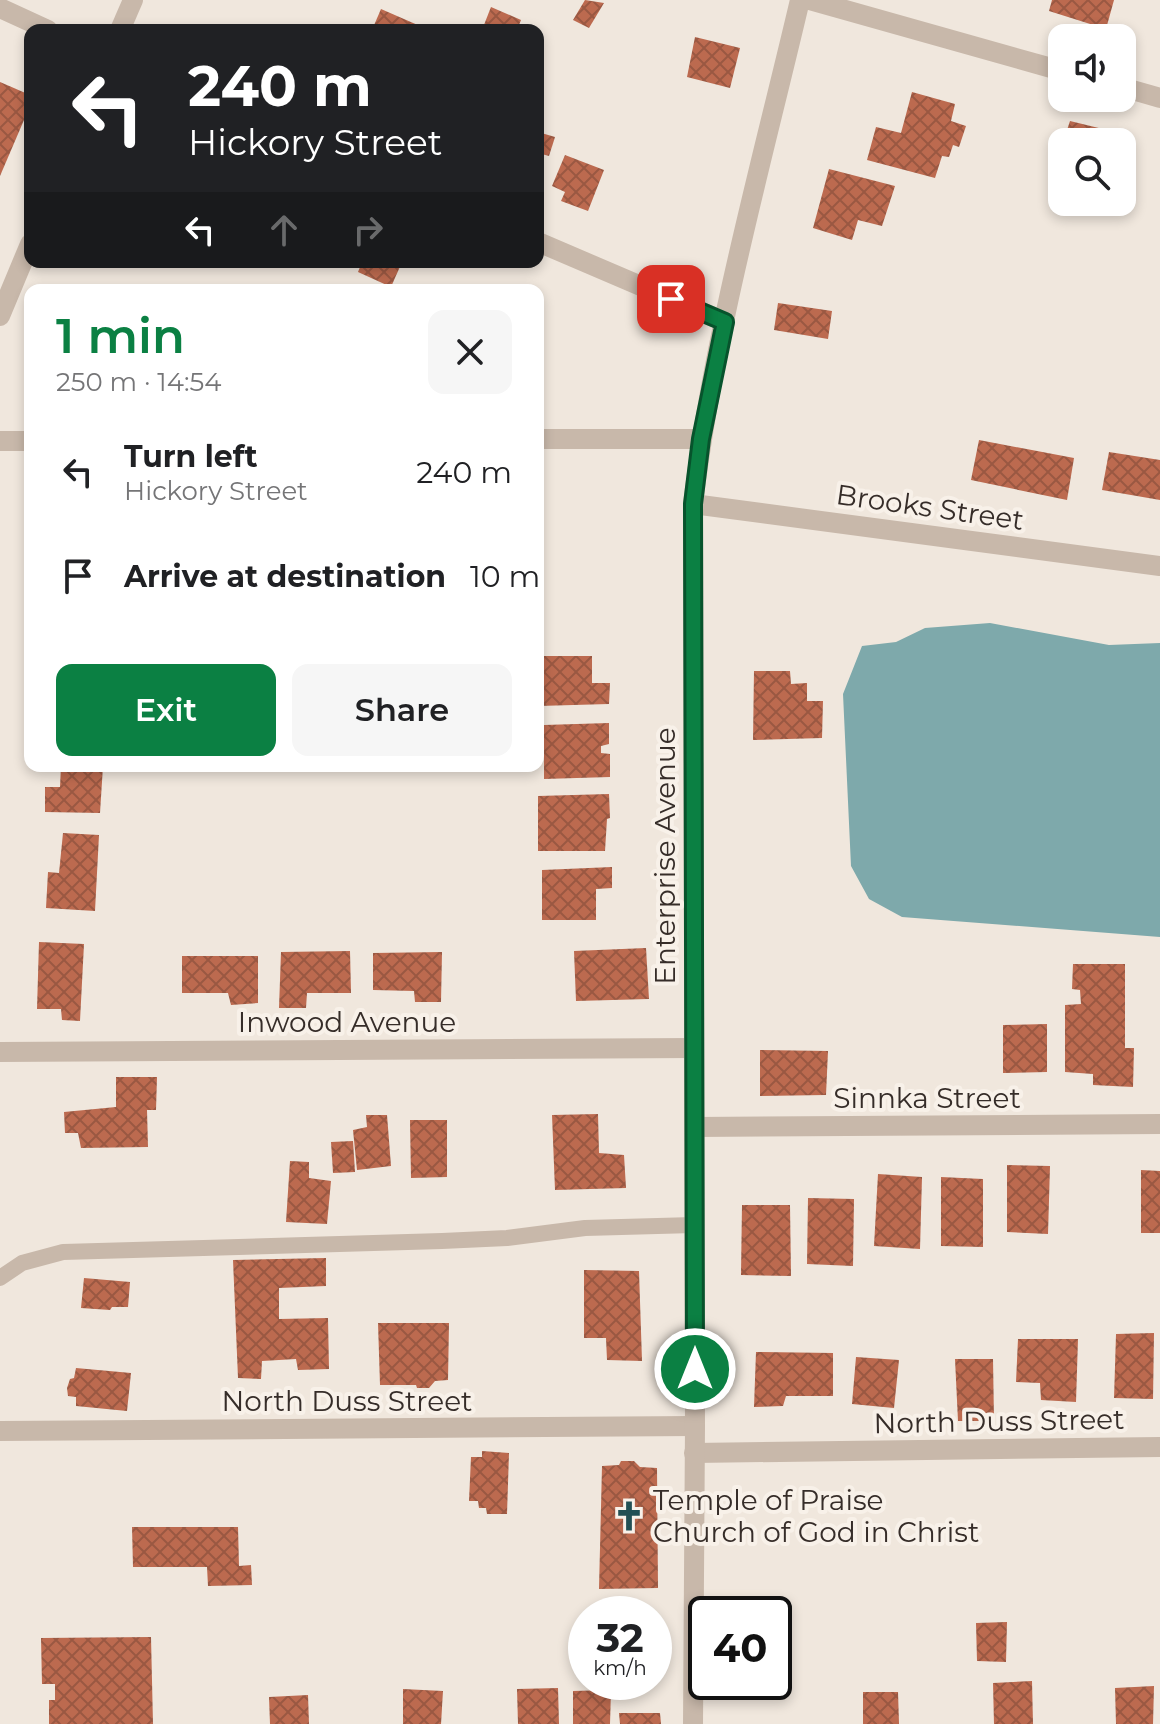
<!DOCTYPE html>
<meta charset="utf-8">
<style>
:root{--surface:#fff;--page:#f6f6f6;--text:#202124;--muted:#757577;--accent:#0b8043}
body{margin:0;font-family:Montserrat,sans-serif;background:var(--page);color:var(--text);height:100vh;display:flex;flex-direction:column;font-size:30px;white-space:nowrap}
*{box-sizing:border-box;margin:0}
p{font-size:26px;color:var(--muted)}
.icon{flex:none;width:44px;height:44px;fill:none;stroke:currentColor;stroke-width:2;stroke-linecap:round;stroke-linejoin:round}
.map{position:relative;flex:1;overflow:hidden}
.drawer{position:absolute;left:24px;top:284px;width:520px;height:488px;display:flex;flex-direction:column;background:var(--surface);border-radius:16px;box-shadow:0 4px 12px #0003}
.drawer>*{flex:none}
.guide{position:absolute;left:24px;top:24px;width:520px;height:244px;border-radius:16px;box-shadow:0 4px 12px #0003;background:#202124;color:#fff;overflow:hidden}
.fabs{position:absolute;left:1048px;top:24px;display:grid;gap:16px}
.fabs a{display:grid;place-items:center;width:88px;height:88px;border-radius:16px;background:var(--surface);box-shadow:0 4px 12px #0003;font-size:40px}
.speed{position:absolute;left:568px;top:1596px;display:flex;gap:16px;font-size:40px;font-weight:700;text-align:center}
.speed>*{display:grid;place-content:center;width:104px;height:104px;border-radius:50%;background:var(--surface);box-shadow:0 4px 12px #0003;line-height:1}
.speed small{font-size:20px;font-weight:400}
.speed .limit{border:4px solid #111;border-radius:12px;background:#fff;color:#111}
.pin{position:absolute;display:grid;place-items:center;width:68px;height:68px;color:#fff;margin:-34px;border-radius:16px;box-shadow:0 4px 12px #0006}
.me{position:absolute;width:88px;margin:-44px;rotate:0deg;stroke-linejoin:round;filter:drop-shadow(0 0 6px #0008)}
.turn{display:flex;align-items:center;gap:28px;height:168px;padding:0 32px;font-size:36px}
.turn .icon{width:104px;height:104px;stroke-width:2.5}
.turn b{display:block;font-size:56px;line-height:68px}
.lanes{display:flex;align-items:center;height:76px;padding:0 32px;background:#0003;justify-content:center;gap:40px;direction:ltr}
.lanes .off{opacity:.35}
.round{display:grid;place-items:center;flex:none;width:84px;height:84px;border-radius:16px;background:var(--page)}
.headline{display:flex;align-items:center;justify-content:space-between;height:136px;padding:0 32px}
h1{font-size:48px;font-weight:600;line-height:60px;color:var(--accent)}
.button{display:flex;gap:16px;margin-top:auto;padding:16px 32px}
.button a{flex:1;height:92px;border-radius:16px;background:var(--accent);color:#fff;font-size:32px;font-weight:600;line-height:92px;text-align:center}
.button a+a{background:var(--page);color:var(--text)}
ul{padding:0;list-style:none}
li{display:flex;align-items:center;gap:24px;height:104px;padding:0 32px}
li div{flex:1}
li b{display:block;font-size:30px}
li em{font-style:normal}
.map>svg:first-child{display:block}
.water{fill:#7ea9ab}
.building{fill:url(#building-cross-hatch)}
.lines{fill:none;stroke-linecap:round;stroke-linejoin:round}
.service{stroke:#c8b8aa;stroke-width:16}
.minor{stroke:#c8b8aa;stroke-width:20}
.tertiary{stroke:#c8b8aa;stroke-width:20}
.route-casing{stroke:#07532c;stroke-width:20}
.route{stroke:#0b8043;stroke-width:14}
.labels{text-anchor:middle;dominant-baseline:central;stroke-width:8;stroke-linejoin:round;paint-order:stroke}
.street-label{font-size:28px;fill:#362d29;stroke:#f8f1e9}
.poi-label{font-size:28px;fill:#362d29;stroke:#f8f1e9;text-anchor:start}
</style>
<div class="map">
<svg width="1160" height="1724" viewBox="0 0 1160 1724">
<defs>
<pattern id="building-cross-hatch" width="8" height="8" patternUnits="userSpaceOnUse" patternTransform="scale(2)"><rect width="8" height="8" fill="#bc6a4f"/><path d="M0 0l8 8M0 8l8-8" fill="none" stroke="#9a5842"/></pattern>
</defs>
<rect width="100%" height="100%" fill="#f0e7dd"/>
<!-- water -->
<path class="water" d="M990,623L1109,645L1160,643V937L902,917L869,899L851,866L843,694L862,646L896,642L925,628Z"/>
<!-- building -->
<g class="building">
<path d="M585,0L604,3L589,28L573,20Z"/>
<path d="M1052,0H1114L1106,29L1049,11Z"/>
<path d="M491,7L521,20L517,30H482Z"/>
<path d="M381,9L420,26L418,30H372Z"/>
<path d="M695,37L740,48L730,88L687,77Z"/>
<path d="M0,82L30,95V106L0,176Z"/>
<path d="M912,92L955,104L951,121L966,126L959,147L953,145L949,157L942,156L935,178L867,160L876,127L901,133Z"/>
<path d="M1070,121L1107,130L1104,142H1063Z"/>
<path d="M538,132L555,137L549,156L538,153Z"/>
<path d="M565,155L604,170L588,211L561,201L565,192L552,186Z"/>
<path d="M829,169L895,186L882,226L858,220L852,240L813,228Z"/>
<path d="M362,262H402L391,287L358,272Z"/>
<path d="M778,303L832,311L828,339L774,330Z"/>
<path d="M979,440L1074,458L1067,500L971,480Z"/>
<path d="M1109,452L1160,460V500L1102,490Z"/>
<path d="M542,656H592V683H610L609,704L538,706Z"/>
<path d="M754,671H790L791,684L807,683V701H823L822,738L753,740Z"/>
<path d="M609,723V744L601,746V753L610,754V777L544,779V725Z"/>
<path d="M61,766H103L100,813L45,812V787H60Z"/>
<path d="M609,794L610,818L607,819L605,851H538V796Z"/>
<path d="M63,833L99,835L95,911L46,908L48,872L59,873Z"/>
<path d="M612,867V888L596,889V920H542V870Z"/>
<path d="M39,942L84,944L80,1021L62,1020L61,1009H37Z"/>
<path d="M646,948L649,999L576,1001L574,951Z"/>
<path d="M350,951L351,993H307L306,1008H279L281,952Z"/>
<path d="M442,952L441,1002H415L414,991L373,990V953Z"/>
<path d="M182,956H258V1003L231,1005L228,993H182Z"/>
<path d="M1073,964H1125V1048H1134L1133,1087L1093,1085V1074L1065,1072V1005L1081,1004L1080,990L1072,989Z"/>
<path d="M1047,1024V1072L1003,1073V1025Z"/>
<path d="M760,1050L828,1051L826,1095L760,1096Z"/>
<path d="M116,1077H157L156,1110H147L148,1147L81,1148L78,1133H65L64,1112L116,1107Z"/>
<path d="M598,1114L599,1153L624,1155L626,1188L555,1190L552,1115Z"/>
<path d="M366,1115H387L391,1166L357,1170L353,1130L367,1127Z"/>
<path d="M410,1120H447V1177L411,1178Z"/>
<path d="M353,1141L355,1172L333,1173L331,1142Z"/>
<path d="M290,1161L309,1162V1178L331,1181L327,1224L286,1222Z"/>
<path d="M1007,1165L1050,1166L1048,1234L1007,1232Z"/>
<path d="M1141,1170L1160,1171V1233H1141Z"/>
<path d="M878,1174L922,1177L920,1249L874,1246Z"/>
<path d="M941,1177L983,1179V1247L941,1246Z"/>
<path d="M808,1198L854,1199L853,1266L807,1264Z"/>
<path d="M742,1205H790L791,1276L741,1275Z"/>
<path d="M326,1258V1286L279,1288V1319L328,1318L329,1369L298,1370L296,1359L262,1361L261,1379L238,1378L233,1260Z"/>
<path d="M584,1270L639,1271L642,1361L607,1360L606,1338H584Z"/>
<path d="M84,1278L130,1282L128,1307H112L110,1310L81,1308Z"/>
<path d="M378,1323H449L448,1380L435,1381L429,1388H417L416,1385H380Z"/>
<path d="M1154,1333L1153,1399L1114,1398L1116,1334Z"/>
<path d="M1018,1339H1078L1076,1402L1041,1400L1040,1383L1016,1382Z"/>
<path d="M756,1352L833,1353V1396H786L783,1406L754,1407Z"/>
<path d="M856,1357L899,1360L894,1408L852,1404Z"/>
<path d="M955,1359H993L994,1421H958Z"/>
<path d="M76,1368L131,1373L127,1411L76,1406V1397L68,1396L67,1388L70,1379L74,1378Z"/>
<path d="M482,1451L509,1453L507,1514H487L486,1508H479L478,1501H469L471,1457H482Z"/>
<path d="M621,1461H634L640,1467L657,1468L658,1588L599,1589L602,1466L619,1465Z"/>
<path d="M132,1527H238L239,1566L251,1565L252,1585L208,1586L207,1567H133Z"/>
<path d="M1007,1622L1006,1662L977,1661L976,1623Z"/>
<path d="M151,1637L153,1724H49V1700H55V1684H42L41,1638Z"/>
<path d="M1032,1681L1033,1724H994L993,1683Z"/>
<path d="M1154,1686L1153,1724H1116L1115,1688Z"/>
<path d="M558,1688L559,1724H518L517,1689Z"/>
<path d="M403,1689L443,1691L441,1724H403Z"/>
<path d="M611,1690L610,1724H573V1691Z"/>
<path d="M863,1692H898L899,1724H863Z"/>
<path d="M308,1695L309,1724H270L269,1697Z"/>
<path d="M619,1713H660L661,1724H620Z"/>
</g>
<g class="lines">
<!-- service -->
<path class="service" d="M0,1278L22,1263L63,1252L442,1241L507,1238L585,1228L694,1225"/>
<!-- minor -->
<g class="minor">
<path d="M810,0L1062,71"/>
<path d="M0,8L48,30"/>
<path d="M120,30L133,0"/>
<path d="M1122,87L1160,98"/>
<path d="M538,242L725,322"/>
<path d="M0,316L30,244"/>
<path d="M538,439H701"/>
<path d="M0,441H30"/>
<path d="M693,504L1160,566"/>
<path d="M0,1052L694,1048"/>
<path d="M695,1127L1160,1124"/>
<path d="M0,1431L695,1426"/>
<path d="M694,1453L1160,1447"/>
</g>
<!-- tertiary -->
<path class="tertiary" d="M693,1724L695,1426L693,504C713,336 761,166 800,0"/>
</g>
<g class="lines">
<!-- route casing -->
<g class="route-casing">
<path id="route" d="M671,299L725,322L701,439L693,504L695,1369"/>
</g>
<!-- route -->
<use href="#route" class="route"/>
</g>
<!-- icons -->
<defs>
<g id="church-bare" transform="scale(2.4)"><path d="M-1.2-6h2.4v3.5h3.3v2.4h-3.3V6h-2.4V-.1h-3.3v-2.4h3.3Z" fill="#225054" stroke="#f8f1e9" stroke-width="2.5" paint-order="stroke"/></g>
</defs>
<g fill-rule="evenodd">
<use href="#church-bare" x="629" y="1516"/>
</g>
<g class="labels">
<!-- street labels -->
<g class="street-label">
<text transform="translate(930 507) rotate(8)">Brooks Street</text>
<text transform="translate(665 856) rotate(-90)">Enterprise Avenue</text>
<text x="347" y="1022">Inwood Avenue</text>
<text x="927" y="1098">Sinnka Street</text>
<text x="347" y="1401">North Duss Street</text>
<text transform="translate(999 1421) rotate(-1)">North Duss Street</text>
</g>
<!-- poi labels -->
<g class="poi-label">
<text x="653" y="1500">Temple of Praise<tspan x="653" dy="32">Church of God in Christ</tspan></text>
</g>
</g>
</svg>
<div class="fabs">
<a><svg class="icon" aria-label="sound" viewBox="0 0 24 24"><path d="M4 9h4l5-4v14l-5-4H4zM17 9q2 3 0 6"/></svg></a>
<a><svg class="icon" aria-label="search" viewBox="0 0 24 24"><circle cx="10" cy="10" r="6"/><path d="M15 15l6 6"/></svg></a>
</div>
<div class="speed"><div>32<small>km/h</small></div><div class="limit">40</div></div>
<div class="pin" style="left:671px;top:299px;background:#d93025"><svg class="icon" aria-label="arrive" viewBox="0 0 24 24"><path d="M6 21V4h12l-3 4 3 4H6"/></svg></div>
<svg class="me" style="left:695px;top:1369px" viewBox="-20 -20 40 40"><circle r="17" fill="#0b8043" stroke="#fff" stroke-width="3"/><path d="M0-11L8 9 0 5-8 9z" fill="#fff"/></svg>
<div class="guide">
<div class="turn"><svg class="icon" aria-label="left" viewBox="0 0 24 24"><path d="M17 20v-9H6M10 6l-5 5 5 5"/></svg><div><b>240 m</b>Hickory Street</div></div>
<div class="lanes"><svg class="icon" aria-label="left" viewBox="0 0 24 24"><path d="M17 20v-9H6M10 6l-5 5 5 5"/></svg><svg class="icon off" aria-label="ahead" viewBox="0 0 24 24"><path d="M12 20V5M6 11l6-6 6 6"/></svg><svg class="icon off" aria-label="right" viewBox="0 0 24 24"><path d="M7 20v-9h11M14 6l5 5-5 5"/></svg></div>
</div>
<section class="drawer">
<div class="headline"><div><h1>1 min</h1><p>250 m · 14:54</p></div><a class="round"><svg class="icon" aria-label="close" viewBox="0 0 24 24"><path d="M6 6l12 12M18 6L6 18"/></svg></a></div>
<ul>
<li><svg class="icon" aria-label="left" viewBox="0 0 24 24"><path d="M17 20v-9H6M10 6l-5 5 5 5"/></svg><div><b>Turn left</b><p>Hickory Street</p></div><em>240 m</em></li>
<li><svg class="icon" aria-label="arrive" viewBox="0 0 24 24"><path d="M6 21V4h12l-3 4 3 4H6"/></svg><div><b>Arrive at destination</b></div><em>10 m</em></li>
</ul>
<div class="button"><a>Exit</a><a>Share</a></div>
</section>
</div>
